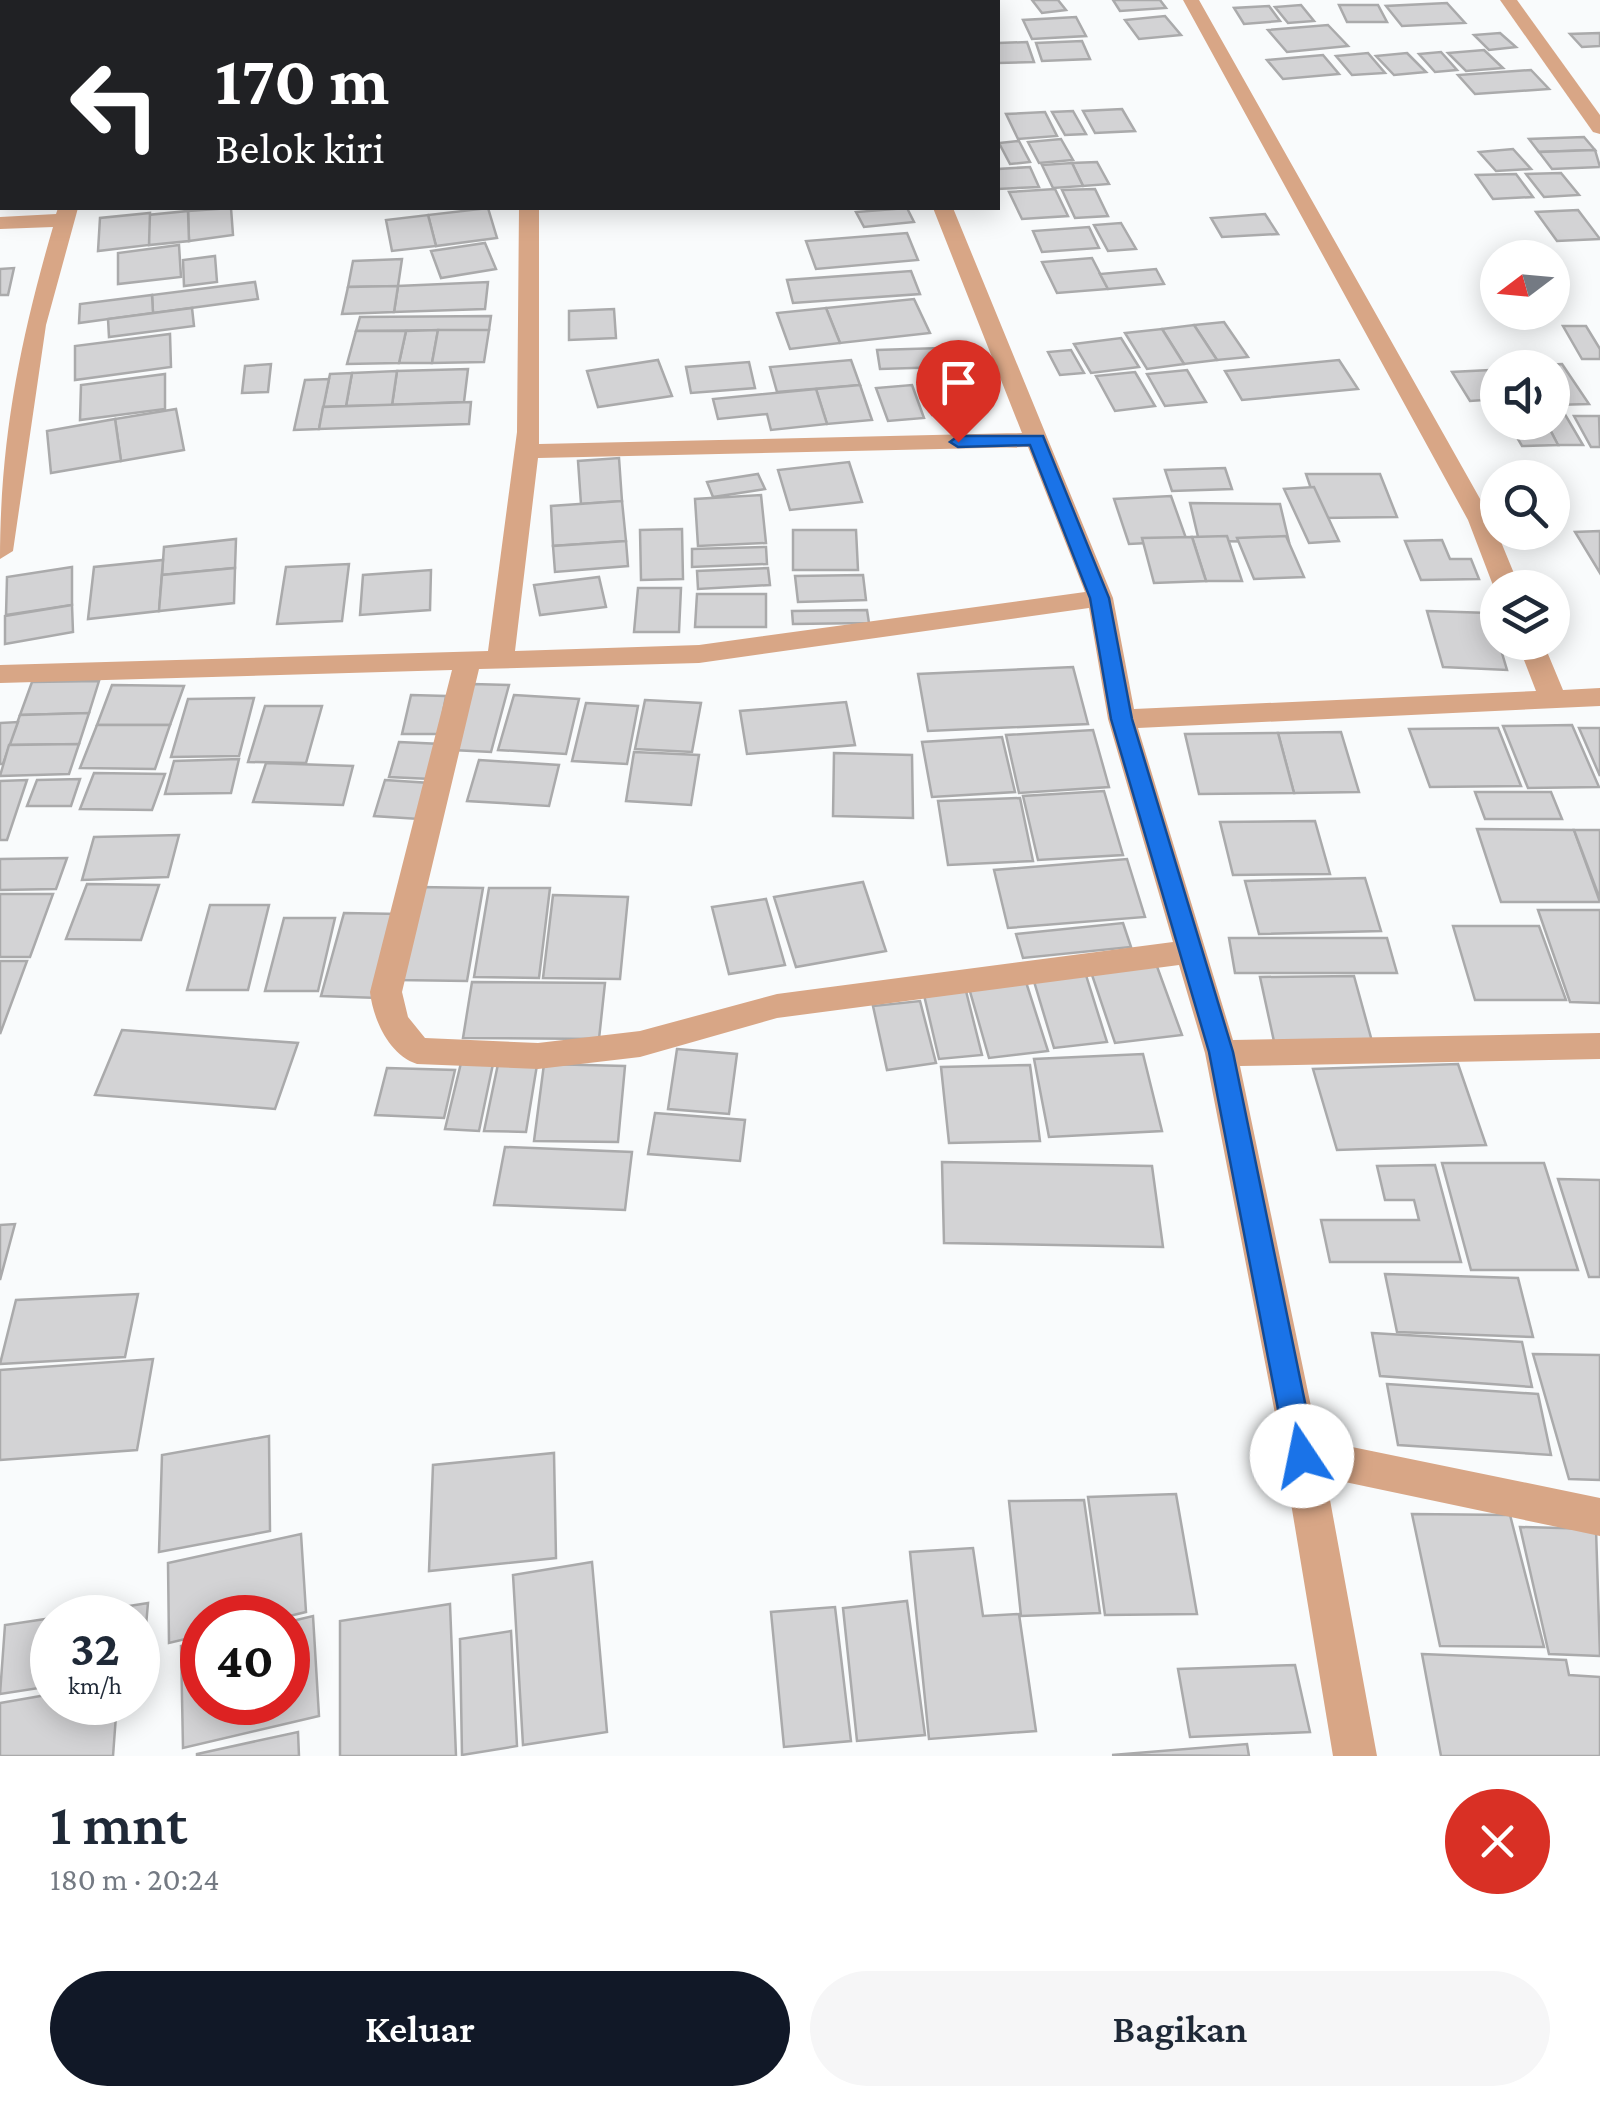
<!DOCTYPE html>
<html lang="id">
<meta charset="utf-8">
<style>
:root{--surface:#fff;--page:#f6f6f7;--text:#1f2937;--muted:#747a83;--accent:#111827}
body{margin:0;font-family:"Crimson Pro",serif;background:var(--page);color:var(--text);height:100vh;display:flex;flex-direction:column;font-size:38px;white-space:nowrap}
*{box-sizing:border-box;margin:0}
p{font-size:32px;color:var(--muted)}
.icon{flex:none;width:55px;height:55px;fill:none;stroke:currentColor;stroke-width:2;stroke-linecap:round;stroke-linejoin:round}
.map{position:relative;height:1756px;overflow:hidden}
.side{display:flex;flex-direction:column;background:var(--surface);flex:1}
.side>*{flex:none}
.guide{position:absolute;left:0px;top:0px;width:1000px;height:210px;box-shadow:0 5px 25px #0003;background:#202124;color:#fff;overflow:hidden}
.needle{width:65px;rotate:254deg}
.buttons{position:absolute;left:1480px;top:240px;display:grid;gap:20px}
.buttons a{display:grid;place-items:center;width:90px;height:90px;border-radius:50%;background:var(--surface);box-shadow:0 5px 25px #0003;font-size:50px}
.speed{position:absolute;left:30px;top:1595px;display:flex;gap:20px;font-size:50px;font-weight:700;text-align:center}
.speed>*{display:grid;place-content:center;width:130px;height:130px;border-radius:50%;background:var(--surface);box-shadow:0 5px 25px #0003;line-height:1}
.speed small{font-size:25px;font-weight:400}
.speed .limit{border:15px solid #d22;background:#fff;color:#111}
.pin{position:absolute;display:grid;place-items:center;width:85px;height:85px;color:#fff;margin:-102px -42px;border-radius:50% 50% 50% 0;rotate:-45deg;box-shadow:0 0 10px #0007}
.pin .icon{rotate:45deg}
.me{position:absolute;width:110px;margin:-55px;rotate:349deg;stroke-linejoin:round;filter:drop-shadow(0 0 8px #0008)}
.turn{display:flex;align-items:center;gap:35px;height:210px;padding:0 50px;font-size:45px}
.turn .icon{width:130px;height:130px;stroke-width:2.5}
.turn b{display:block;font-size:70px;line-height:85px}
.round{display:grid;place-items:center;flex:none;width:105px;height:105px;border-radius:52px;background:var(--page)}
.headline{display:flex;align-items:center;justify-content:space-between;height:170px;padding:0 50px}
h1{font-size:60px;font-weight:600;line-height:75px}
.action{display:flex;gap:20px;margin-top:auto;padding:20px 50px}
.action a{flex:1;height:115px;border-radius:60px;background:var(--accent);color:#fff;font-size:40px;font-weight:600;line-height:115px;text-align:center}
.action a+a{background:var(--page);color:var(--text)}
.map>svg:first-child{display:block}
.building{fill:#d3d3d5;stroke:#aaaaab;stroke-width:2.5}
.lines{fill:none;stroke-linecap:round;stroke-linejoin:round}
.minor{fill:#d8a686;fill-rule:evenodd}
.route{fill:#1a73e8;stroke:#114b97;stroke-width:2.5}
</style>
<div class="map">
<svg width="1600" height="1756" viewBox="0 0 1600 1756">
<rect width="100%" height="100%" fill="#f9fbfc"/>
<!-- building -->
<g class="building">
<path d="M1032,0H1058L1066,10L1042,13Z"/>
<path d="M1113,0H1160L1166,8L1120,11Z"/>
<path d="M1447,3L1465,23L1402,26L1386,6Z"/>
<path d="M1301,5L1314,21L1288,23L1275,7Z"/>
<path d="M1339,5H1378L1387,22H1347Z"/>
<path d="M1269,6L1280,21L1244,24L1234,8Z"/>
<path d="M1165,16L1181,35L1139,39L1125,20Z"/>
<path d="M1076,17L1086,36L1032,39L1023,20Z"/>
<path d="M1328,25L1348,46L1287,52L1268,30Z"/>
<path d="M1500,33L1516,47L1489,50L1474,35Z"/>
<path d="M1600,33V46L1582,47L1570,34Z"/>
<path d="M1082,41L1090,59L1042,61L1036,43Z"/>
<path d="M1027,42L1034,62L998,63V43Z"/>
<path d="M1484,50L1503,68L1466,71L1448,53Z"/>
<path d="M1441,52L1457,70L1435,72L1419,54Z"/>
<path d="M1368,53L1385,73L1352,75L1336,56Z"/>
<path d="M1407,53L1426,72L1394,75L1376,56Z"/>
<path d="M1323,55L1339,74L1283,79L1267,60Z"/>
<path d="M1531,70L1549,89L1475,94L1458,75Z"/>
<path d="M1122,109L1135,131L1095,133L1083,111Z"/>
<path d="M1073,111L1086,134L1065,135L1052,112Z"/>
<path d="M1045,112L1057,136L1018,139L1006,114Z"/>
<path d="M1584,137L1595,150L1539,152L1529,139Z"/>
<path d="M1061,139L1073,160L1039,163L1028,142Z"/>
<path d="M1019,141L1030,162L1010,164L999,143Z"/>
<path d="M1513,149L1531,169L1496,171L1479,152Z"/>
<path d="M1595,150L1600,167L1552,169L1539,152Z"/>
<path d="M1097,162L1109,184L1083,186L1072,163Z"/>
<path d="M1072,163L1083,186L1053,188L1042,165Z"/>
<path d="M1030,167L1039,187L998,189V169Z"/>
<path d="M1561,173L1579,195L1544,197L1526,174Z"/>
<path d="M1516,174L1533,197L1493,199L1476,175Z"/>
<path d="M1055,189L1068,216L1022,219L1009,192Z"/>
<path d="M1095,189L1108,216L1075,218L1062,190Z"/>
<path d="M231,208L233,235L189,241L188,211Z"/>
<path d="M488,208L497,238L436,246L428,215Z"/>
<path d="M907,208L914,222L864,227L856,212Z"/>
<path d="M1578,210L1600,239L1557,241L1536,212Z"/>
<path d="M188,211L189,241L149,245L148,215Z"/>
<path d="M150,213L149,245L98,251L100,218Z"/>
<path d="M1265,214L1278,234L1222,237L1211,218Z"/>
<path d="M428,215L436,246L392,251L386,220Z"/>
<path d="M1121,223L1136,249L1108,251L1094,225Z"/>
<path d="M1089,227L1099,248L1042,252L1033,231Z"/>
<path d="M907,233L918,260L816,269L806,241Z"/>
<path d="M485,243L496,269L441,278L431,251Z"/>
<path d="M179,245L181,277L118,284V253Z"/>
<path d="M215,256L217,282L184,286L183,260Z"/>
<path d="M1092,258L1108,289L1057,293L1042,262Z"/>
<path d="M402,259L398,286L348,287L353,261Z"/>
<path d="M14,268L8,295H0V269Z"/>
<path d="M1156,269L1164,284L1108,289L1100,274Z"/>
<path d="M911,271L920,294L793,303L787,280Z"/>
<path d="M255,282L258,299L153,313L152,295Z"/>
<path d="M488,282L485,309L394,312L398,286Z"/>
<path d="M398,286L394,312L342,314L348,287Z"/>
<path d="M152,295L153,313L79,323L80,304Z"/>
<path d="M914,299L930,333L840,343L826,308Z"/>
<path d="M192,308L194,326L109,337L108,319Z"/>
<path d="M826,308L840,343L790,349L777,313Z"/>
<path d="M614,309L616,338L569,340V311Z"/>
<path d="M491,316L489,330L356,331L360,317Z"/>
<path d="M1224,322L1248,357L1217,360L1194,325Z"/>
<path d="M1194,325L1217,360L1184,364L1162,329Z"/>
<path d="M1563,326H1586L1600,349V359H1582Z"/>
<path d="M1162,329L1184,364L1147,369L1125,333Z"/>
<path d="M438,330L432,363H399L406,331Z"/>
<path d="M438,330H489L484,362L432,363Z"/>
<path d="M356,331H406L399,363L347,364Z"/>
<path d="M170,334L171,367L75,380V346Z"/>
<path d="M1121,338L1139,367L1091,373L1074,344Z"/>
<path d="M941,348L946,367L880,369L877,350Z"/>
<path d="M1071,350L1084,373L1060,375L1048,352Z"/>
<path d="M658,360L672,396L598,407L587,371Z"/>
<path d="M851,360L860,385L777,392L770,367Z"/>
<path d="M1339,360L1358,389L1242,400L1225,371Z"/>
<path d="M749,362L755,388L691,393L686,367Z"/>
<path d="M271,364L268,392L242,393L245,366Z"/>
<path d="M1562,364L1589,404L1552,405V368L1502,367Z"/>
<path d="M468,369L464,402L392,405L397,371Z"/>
<path d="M1187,370L1206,402L1165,406L1147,374Z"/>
<path d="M1490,370L1498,381V399L1470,401L1452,372Z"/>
<path d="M397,371L392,405L346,406L352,373Z"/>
<path d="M1135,372L1155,406L1115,411L1096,376Z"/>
<path d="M352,373L346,406L323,407L330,374Z"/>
<path d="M165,374V409L80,420L81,385Z"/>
<path d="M329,379L319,429L294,430L305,380Z"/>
<path d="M959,380L974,411L932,415L918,385Z"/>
<path d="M860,385L872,420L827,424L816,389Z"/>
<path d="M912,385L924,418L888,421L876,388Z"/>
<path d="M816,389L827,424L771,430L767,414L718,419L713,399Z"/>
<path d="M471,402L469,424L319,429L323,407Z"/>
<path d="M176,409L184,450L121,461L115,419Z"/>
<path d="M1552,411H1563L1583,445H1558L1546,422H1552Z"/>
<path d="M1574,416H1599L1600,447H1591Z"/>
<path d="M115,419L121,461L51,473L47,431Z"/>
<path d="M1508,422H1546L1558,445L1522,446Z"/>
<path d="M619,458L622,501L581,504L578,461Z"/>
<path d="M849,462L862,502L790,510L778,470Z"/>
<path d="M1225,468L1232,489L1172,491L1165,470Z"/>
<path d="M758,474L765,489L713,497L707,482Z"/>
<path d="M1306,474H1380L1397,517L1321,518Z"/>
<path d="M1314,487L1339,541L1309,543L1284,489Z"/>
<path d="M761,495L766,543L698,546L695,499Z"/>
<path d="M1171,496L1187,541L1129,544L1114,499Z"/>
<path d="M622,501L626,541L553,546L551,506Z"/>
<path d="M1190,503L1280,504L1289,542L1199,541Z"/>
<path d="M682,529L683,579L641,580L640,530Z"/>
<path d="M793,530H856L858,570H793Z"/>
<path d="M1600,531V573L1575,532Z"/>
<path d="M1227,536L1242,581H1206L1192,537Z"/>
<path d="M1286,536L1304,577L1254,579L1237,538Z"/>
<path d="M1192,537L1206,581L1154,583L1142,538Z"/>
<path d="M236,539L235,568L162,575L164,547Z"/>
<path d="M1442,540L1450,559H1471L1479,579L1421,580L1405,541Z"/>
<path d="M626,541L628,566L555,572L553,546Z"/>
<path d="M766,547L767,564L692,567V549Z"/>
<path d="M163,560L159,611L88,619L94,567Z"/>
<path d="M349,564L342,621L277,624L286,567Z"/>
<path d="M72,567V605L6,615L7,577Z"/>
<path d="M235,568L234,603L159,611L162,575Z"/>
<path d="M768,568L770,585L698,589L697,571Z"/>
<path d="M431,570L430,610L360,615L363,575Z"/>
<path d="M863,575L866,600L798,602L795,576Z"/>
<path d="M599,577L606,607L540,615L534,585Z"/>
<path d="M638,588H681L679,632H634Z"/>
<path d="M697,594H766V627H695Z"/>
<path d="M72,605L73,632L5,644V616Z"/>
<path d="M867,610L869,623L793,624L792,611Z"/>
<path d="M1427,611L1490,613L1507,670L1443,667Z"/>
<path d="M1073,667L1088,724L928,731L918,674Z"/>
<path d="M99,681L89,713L20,715L32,682Z"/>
<path d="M472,684L509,685L491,752L453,750Z"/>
<path d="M112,685L184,686L170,725H97Z"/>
<path d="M411,695L446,696L439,734H402Z"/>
<path d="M514,695L579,699L566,754L498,750Z"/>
<path d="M254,698L239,756L171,757L188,699Z"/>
<path d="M645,700L701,703L692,752L635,749Z"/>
<path d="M846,702L855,745L747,754L740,711Z"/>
<path d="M586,703L638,706L627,764L572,761Z"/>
<path d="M265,706H322L306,763L248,762Z"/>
<path d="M89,713L79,744L9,745L20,715Z"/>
<path d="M18,722L3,764H0V723Z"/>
<path d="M97,725H170L155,769L80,768Z"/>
<path d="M1572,725L1599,787L1528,788L1503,726Z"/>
<path d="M1498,728L1521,786L1430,787L1409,729Z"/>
<path d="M1579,728H1600V776Z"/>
<path d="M1093,730L1109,787L1019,793L1006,735Z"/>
<path d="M1341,732L1359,792L1294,793L1278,733Z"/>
<path d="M1278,733L1294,793L1199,794L1185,734Z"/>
<path d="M1002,737L1015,792L932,797L922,742Z"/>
<path d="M399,742L441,744L431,779L389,777Z"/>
<path d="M79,744L69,774L0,776L9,745Z"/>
<path d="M634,752L699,755L691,805L626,801Z"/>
<path d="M834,753L912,755L913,818L833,816Z"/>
<path d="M239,759L231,793L165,794L174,761Z"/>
<path d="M479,760L559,765L549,806L467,801Z"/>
<path d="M266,763L353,766L343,805L253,802Z"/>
<path d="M94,773L165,774L152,810L80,809Z"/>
<path d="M80,779L71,806H27L37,780Z"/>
<path d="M27,780L7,840H0V781Z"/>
<path d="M385,780L430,783L419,819L374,816Z"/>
<path d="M1104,791L1123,855L1038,860L1023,796Z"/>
<path d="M1475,792H1551L1562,819H1485Z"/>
<path d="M1020,798L1033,861L948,865L938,801Z"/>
<path d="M1315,821L1330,874L1233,875L1220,822Z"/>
<path d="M1477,829L1574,830L1600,902H1501Z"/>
<path d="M1574,830H1600V899Z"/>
<path d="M179,835L168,877L82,880L94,837Z"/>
<path d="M67,858L56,889L0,890V859Z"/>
<path d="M1127,859L1145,917L1008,928L994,870Z"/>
<path d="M1365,878L1381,931L1259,934L1245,881Z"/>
<path d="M863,882L886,951L796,967L774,897Z"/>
<path d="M87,884L159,885L141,940L66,939Z"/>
<path d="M418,887L483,888L467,981L398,980Z"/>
<path d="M489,888H550L539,978L474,977Z"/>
<path d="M0,894H53L30,957H0Z"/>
<path d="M553,895L628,897L620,979L543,978Z"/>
<path d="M766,899L785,965L729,974L712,907Z"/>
<path d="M210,905H269L248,990H187Z"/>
<path d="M1538,910H1600V1003L1570,1002Z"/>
<path d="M344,913L400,914L379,998L321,996Z"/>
<path d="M284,918H335L318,991H265Z"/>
<path d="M1123,923L1131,947L1023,958L1016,934Z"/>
<path d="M1453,926H1539L1566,1000H1475Z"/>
<path d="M1229,938H1387L1397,973H1235Z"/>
<path d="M0,961H27L0,1034Z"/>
<path d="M1155,961L1182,1035L1115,1043L1090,969Z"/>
<path d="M1085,972L1107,1042L1054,1048L1033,978Z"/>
<path d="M1354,976L1373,1045L1275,1046L1260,977Z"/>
<path d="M472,982L605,983L599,1039L463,1038Z"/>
<path d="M1026,982L1048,1051L989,1058L969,988Z"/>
<path d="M966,991L982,1055L939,1059L924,995Z"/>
<path d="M920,1001L936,1063L887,1070L873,1006Z"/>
<path d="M122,1030L298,1043L275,1109L95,1095Z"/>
<path d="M677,1049L737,1054L729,1114L668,1109Z"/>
<path d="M1143,1054L1162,1131L1049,1137L1034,1059Z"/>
<path d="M461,1063L493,1064L479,1131L445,1129Z"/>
<path d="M498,1064L537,1065L526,1132L484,1131Z"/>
<path d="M544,1064L625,1066L618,1142L534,1141Z"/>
<path d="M1458,1064L1486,1145L1337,1150L1313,1069Z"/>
<path d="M1030,1065L1040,1141L949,1143L941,1067Z"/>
<path d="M387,1068L455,1070L444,1118L375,1115Z"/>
<path d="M655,1113L745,1120L740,1161L648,1154Z"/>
<path d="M505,1147L632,1152L625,1210L494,1205Z"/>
<path d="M942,1162L1152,1166L1163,1247L944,1243Z"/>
<path d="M1442,1163H1544L1578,1270H1471Z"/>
<path d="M1435,1165L1461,1262H1330L1321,1220H1419L1414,1200H1385L1377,1166Z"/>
<path d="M1558,1179L1600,1180V1277H1589Z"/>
<path d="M15,1224L0,1280V1225Z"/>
<path d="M1385,1274L1518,1278L1533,1337L1397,1332Z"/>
<path d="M138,1294L125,1357L0,1364L16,1300Z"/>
<path d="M1372,1333L1522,1342L1532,1387L1380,1376Z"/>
<path d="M1533,1354L1600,1355V1480L1569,1479Z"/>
<path d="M153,1359L137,1450L0,1460V1370Z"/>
<path d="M1387,1384L1538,1394L1551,1455L1398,1445Z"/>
<path d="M269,1436L270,1531L159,1552L162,1455Z"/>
<path d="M554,1453L556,1558L429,1571L433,1465Z"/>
<path d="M1176,1494L1197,1614L1105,1615L1088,1497Z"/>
<path d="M1084,1500L1100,1613L1021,1616L1009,1501Z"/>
<path d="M1412,1514L1510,1515L1544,1647L1440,1646Z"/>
<path d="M1520,1527L1596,1529L1600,1656L1549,1654Z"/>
<path d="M301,1534L306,1612L281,1618H202V1635L169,1643L168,1563Z"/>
<path d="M973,1548L983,1616L1019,1614L1036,1731L929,1739L910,1552Z"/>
<path d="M592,1562L607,1732L523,1745L513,1575Z"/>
<path d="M907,1601L925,1735L857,1741L843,1608Z"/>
<path d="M148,1603L142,1671L138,1672V1618H54Z"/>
<path d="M450,1604L456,1756H340V1621Z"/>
<path d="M835,1607L851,1741L784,1747L771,1612Z"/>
<path d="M313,1616L319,1716L183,1748L181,1646L202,1641V1702H288V1622Z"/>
<path d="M52,1618V1686L0,1694L5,1625Z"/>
<path d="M511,1631L517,1746L462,1755L460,1639Z"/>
<path d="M1422,1654L1566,1660L1569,1675L1600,1677V1756H1441Z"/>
<path d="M1295,1665L1310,1732L1190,1737L1178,1669Z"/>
<path d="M52,1694V1702H117L113,1756H0V1703Z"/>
<path d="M298,1732L299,1756H197V1754Z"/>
<path d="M1247,1744L1249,1756L1112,1755Z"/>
</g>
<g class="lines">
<!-- minor -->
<g class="minor">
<path d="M491,0H507L508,2H492Z"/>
<path d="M854,0H870L871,2H855Z"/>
<path d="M1183,0H1199L1492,520L1520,588H1498V593L1494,588L1468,520Z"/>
<path d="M1500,0H1517L1600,115V134L1593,132Z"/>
<path d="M58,208H78L46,325L13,551L0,559C0,440 20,340 53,227L0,229V217L56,214Z"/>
<path d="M519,208H539V444L1022,433L933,208H953L1113,598L1134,709L1536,691L1517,642H1543L1563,690L1600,688V706L1138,728L1233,1040L1600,1033V1059L1240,1066L1318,1440L1600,1498V1536L1326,1478L1377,1756H1333L1283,1455L1205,1053L1179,965L777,1018L640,1057L538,1069L417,1064C389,1055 373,1019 370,992L452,670L0,683V665L488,651L517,432ZM1028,447L1085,592L699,645L515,651L538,458ZM1089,608L1108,719L1173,942L777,994L640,1031L538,1043L425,1038L408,1017L402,992L479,669L699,663Z"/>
</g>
</g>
<!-- route -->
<path class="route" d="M1043,436L1109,598L1132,719L1233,1052L1316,1456L1312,1465L1302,1469L1291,1465L1287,1456L1209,1052L1111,719L1090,598L1030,445L958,447L950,442L958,436Z"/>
</svg>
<div class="buttons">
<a><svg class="needle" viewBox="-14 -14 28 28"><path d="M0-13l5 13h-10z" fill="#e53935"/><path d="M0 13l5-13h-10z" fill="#747a83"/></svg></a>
<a><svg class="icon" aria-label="sound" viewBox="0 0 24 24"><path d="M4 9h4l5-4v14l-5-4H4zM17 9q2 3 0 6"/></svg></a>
<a><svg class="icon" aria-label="search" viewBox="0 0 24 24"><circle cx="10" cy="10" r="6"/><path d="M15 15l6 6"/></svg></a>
<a><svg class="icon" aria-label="layers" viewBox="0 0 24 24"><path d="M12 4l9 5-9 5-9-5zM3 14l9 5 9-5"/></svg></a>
</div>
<div class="speed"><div>32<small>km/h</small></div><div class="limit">40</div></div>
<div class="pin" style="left:958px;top:442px;background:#d93025"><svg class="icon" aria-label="arrive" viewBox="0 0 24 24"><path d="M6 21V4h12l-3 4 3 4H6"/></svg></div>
<svg class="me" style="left:1302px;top:1456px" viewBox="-20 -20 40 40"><circle r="19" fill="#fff"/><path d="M0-13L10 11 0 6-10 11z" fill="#1a73e8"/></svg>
<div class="guide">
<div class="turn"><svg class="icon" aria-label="left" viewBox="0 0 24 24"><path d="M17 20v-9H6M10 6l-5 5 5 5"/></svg><div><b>170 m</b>Belok kiri</div></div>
</div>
</div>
<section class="side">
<div class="headline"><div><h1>1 mnt</h1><p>180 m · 20:24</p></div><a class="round" style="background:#d93025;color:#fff"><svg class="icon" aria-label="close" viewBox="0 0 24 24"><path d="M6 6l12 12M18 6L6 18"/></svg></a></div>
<div class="action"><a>Keluar</a><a>Bagikan</a></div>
</section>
